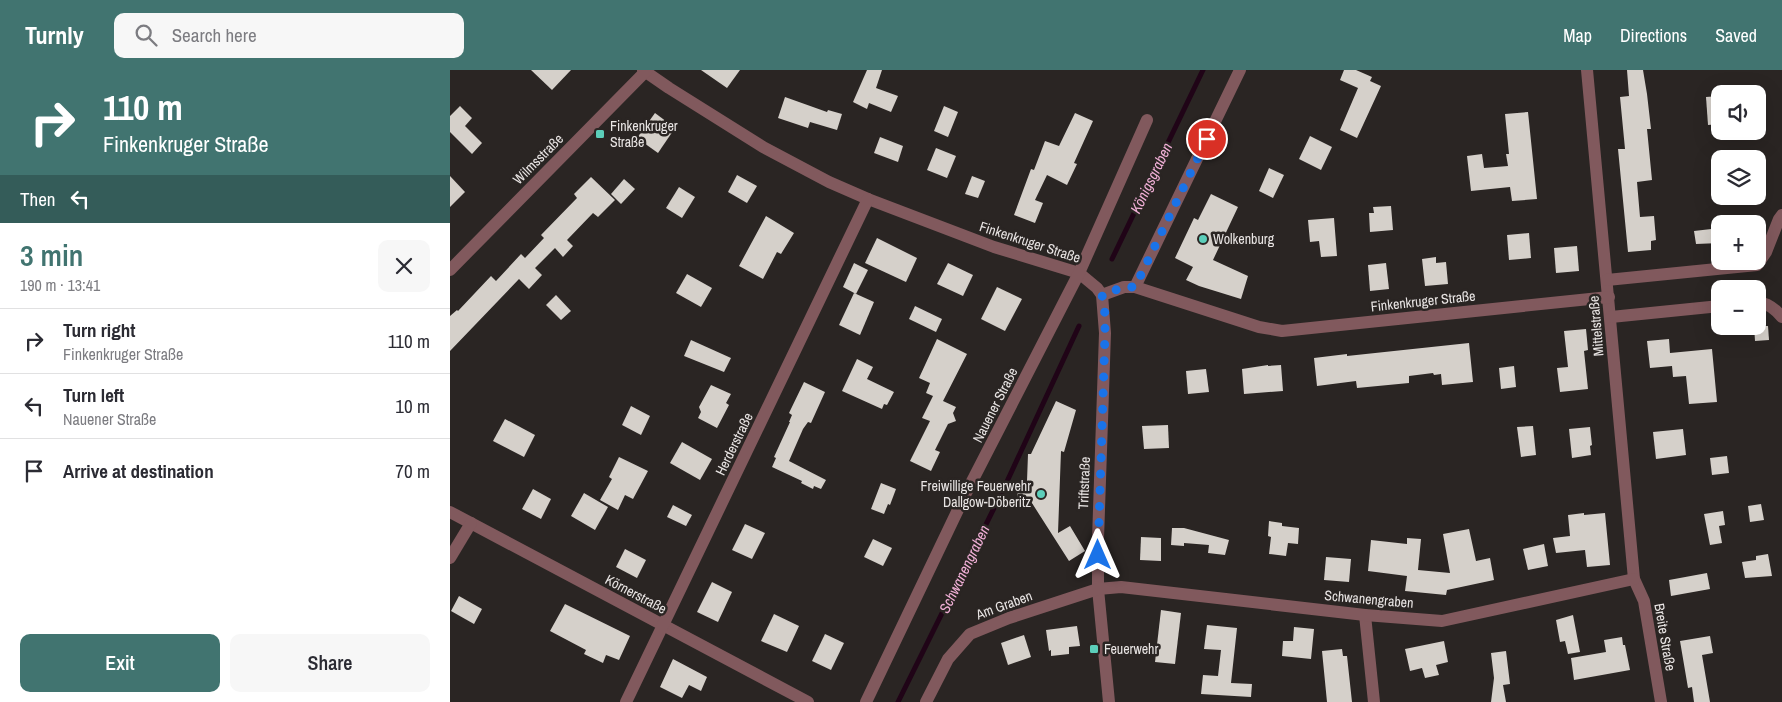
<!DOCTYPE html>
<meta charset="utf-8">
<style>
:root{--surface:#fff;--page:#f7f7f7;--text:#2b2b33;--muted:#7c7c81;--line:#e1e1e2;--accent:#417470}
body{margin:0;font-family:"Archivo Narrow",sans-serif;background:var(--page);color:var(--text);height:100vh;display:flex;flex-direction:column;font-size:19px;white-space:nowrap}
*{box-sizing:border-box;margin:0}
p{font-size:16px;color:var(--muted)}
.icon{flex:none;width:28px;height:28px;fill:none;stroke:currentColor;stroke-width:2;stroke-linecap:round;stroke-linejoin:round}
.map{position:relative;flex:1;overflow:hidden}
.panel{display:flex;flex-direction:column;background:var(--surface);width:450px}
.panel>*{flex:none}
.hud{background:#417470;color:#fff;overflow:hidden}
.buttons{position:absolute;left:1261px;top:15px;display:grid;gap:10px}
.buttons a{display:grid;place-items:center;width:55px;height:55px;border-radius:10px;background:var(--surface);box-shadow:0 5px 20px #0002;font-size:25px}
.pin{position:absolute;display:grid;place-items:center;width:42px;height:42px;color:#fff;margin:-21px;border:2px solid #fff;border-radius:50%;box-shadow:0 1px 5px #0007}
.me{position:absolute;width:55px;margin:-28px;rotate:0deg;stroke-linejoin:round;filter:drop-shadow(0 0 4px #0008)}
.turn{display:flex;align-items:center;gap:18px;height:105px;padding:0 20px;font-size:22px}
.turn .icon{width:65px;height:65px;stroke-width:2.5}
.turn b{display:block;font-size:35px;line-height:42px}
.then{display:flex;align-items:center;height:48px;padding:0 20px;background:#0003;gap:10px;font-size:19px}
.round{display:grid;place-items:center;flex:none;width:52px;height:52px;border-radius:10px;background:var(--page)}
.summary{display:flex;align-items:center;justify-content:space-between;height:85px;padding:0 20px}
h1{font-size:30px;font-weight:600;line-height:38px;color:var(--accent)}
.cta{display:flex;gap:10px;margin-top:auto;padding:10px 20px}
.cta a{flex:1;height:58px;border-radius:10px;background:var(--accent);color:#fff;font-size:20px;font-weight:600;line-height:58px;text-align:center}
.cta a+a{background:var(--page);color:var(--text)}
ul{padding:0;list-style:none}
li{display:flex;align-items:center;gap:15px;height:65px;padding:0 20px;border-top:1px solid var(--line)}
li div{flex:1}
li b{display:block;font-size:19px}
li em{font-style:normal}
header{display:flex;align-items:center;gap:30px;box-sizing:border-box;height:70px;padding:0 25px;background:var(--accent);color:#fff}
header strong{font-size:24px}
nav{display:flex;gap:28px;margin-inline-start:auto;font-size:18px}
.search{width:350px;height:45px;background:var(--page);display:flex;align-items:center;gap:12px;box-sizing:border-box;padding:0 18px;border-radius:10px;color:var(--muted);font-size:19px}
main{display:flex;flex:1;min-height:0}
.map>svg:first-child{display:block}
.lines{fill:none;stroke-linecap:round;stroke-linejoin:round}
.stream{stroke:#200417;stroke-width:5}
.building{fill:#d5d0ca}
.minor{stroke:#81595d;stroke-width:12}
.tertiary{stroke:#81595d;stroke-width:12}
.route{stroke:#1a73e8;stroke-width:9;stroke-dasharray:0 16.2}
.poi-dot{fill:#5cceba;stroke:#2a2523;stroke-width:2}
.labels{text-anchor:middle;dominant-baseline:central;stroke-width:5;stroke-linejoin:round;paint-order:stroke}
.poi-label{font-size:14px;fill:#e9e5e4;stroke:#2a2523;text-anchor:start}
.street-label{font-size:14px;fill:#e9e5e4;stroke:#2a2523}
.water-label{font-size:15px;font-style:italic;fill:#f1b0d7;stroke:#2a2523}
</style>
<header>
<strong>Turnly</strong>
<div class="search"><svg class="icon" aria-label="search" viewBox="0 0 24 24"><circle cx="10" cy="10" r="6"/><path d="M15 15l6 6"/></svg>Search here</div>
<nav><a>Map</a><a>Directions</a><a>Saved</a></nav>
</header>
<main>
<section class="panel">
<div class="hud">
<div class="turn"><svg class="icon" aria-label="right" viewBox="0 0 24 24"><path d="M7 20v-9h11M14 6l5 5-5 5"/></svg><div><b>110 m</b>Finkenkruger Straße</div></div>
<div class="then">Then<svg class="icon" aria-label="left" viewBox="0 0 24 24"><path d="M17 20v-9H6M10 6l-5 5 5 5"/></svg></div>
</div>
<div class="summary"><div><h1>3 min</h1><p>190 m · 13:41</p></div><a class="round"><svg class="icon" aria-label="close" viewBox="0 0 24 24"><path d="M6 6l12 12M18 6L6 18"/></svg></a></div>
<ul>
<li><svg class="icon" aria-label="right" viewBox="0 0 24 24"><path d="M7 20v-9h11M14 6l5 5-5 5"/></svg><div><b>Turn right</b><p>Finkenkruger Straße</p></div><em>110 m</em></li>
<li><svg class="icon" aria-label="left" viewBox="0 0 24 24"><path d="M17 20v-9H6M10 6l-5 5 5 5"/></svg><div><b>Turn left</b><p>Nauener Straße</p></div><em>10 m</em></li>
<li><svg class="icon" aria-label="arrive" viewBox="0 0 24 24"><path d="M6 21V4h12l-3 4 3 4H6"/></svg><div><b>Arrive at destination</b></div><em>70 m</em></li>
</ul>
<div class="cta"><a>Exit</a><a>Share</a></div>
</section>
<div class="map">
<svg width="1332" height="632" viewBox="0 0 1332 632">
<rect width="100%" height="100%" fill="#2a2523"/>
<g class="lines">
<!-- stream -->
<g class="stream">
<path d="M662,189L753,0"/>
<path d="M448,632L554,418L629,256"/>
</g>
</g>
<!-- building -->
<g class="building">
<path d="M81,0H121L102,20Z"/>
<path d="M251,0H290L277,18Z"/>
<path d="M417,0H432L426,18L448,26L441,42L419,33L417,39L403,32Z"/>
<path d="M894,0H906L922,7L920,11L931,16L907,68L890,60L908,18L890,10Z"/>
<path d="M1177,0H1193L1197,24L1201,59H1197L1202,110L1187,112L1190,147L1204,146L1206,170L1201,171V180L1178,182L1168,79H1175L1170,27L1179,26Z"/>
<path d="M1269,26L1270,54L1258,55L1256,27Z"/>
<path d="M335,27L377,42L378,40L392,44L387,60L360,52L358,58L328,48Z"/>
<path d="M10,36L22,48L15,56L32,73L22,84L0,62V46Z"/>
<path d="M494,36L508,42L498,67L484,61Z"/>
<path d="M1078,42L1087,129L1062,131L1060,117L1021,121L1017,86L1032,84L1034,98L1058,96L1056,84H1059L1055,44Z"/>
<path d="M205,43L225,58L208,83L187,68Z"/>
<path d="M625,43L643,51L624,93L627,94L617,115L597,105L585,130L593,133L585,153L564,145L581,99L584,100L595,71L609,76Z"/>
<path d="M860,66L882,77L871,100L849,89Z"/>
<path d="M430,67L453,76L448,92L424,83Z"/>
<path d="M486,78L506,86L497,108L477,100Z"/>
<path d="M819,98L834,105L823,128L809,121Z"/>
<path d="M287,105L307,116L297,133L278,122Z"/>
<path d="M0,106L15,122L0,137Z"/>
<path d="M522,106L535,111L528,128L515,124Z"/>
<path d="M141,107L165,130L148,147L143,143L117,170L123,176L113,187L105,178L85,198L92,205L79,219L69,209L0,281V246L7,240L8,241L41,206L46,211L71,184L75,188L94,168L91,165L127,128L124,124Z"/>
<path d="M174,109L185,119L171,134L161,124Z"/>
<path d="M229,117L245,127L232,148L216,138Z"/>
<path d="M761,124L788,137L763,190L798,206L791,229L749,216L736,210L743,197L725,188L744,148L748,150Z"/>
<path d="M941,136L943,160L920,162L919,143H924L923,137Z"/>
<path d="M316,146L344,163L331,184L327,182L313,209L289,196Z"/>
<path d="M884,148L887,186L871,187L869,171L860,172L858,150Z"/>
<path d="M1270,158V173L1246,174L1244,161Z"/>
<path d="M1079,163L1081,188L1059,190L1057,165Z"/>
<path d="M427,168L467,188L456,212L415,193Z"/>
<path d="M1127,176L1129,201L1106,203L1104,178Z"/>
<path d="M986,187V193L996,192L998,214L975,216L972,189Z"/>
<path d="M404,193L418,200L406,224L393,217Z"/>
<path d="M498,193L523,205L513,226L487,214Z"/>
<path d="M936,193L939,219L920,221L918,195Z"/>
<path d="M237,204L262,218L251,237L226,223Z"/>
<path d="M547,217L572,229L555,261L531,249Z"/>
<path d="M404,223L424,232L410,265L389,255Z"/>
<path d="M106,225L121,241L111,250L96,235Z"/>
<path d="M465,236L492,249L486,262L459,249Z"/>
<path d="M1304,256H1318L1319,270L1305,271Z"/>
<path d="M1136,259L1138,280L1134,281L1138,319L1110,322L1107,298L1118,297L1114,261Z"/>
<path d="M487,269L517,284L493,331L506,337L503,343L506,351L498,354L485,380L490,382L481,401L460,391L480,351L472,348L483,326L476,323L480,313L469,308Z"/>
<path d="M1219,269L1220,283L1262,279L1267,332L1239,334L1236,306L1223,307L1222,296L1200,298L1197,271Z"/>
<path d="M241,270L281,288L274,302L234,286Z"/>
<path d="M1019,273L1023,312L992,315L991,304L984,305L983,303L959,306V313L907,318L906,311L867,316L864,288L897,284V286Z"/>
<path d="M407,289L423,297L417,309L444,322L437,335L434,334L432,339L392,321Z"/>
<path d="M818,295V296L831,295L833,321L794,324L792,299Z"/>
<path d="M1064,296L1066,317L1051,319L1049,298Z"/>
<path d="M756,299L759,322L738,324L736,301Z"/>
<path d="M354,312L375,322L361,353L358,352L353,359L339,391L376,410L371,419L364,416L363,419L351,413L352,411L322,397L326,388L324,387L340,352H339L342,345L339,343Z"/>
<path d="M261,315L281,324L276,333L279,335L267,358L248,348L251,342L249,337Z"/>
<path d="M606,331L626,340L614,382L611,381L608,463L620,456L635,481L619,491L580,430L567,437L568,411H577L578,384H581Z"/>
<path d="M181,336L200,346L191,365L172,355Z"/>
<path d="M55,349L85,365L74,387L43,371Z"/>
<path d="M718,355L719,378L694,379L692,356Z"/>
<path d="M1083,356L1086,385L1071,387L1067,357Z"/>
<path d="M1140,357L1142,375L1140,376L1141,385L1122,388L1119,359Z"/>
<path d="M1233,359L1236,385L1206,389L1203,362Z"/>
<path d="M232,372L262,389L250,410L220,393Z"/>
<path d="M1277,386L1279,403L1262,405L1260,388Z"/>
<path d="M169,387L198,401L183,429L175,425L168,440L150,430L162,409L159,407Z"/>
<path d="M431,413L446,419L440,435L438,434L434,444L421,439Z"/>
<path d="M83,419L101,429L91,449L72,439Z"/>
<path d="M134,423L158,437L145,460L121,446Z"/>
<path d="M1311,434L1314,450L1300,452L1298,436Z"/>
<path d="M223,435L242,445L236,456L217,447Z"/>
<path d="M1273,441L1275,455L1269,456L1272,473L1260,475L1254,444Z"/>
<path d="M1134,443V445L1155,443L1160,495L1137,497L1135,480L1106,483L1103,468L1120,466L1118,445Z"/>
<path d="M819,451L832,453V456L849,458L848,474L838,473L836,486L819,484L821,467L818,466Z"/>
<path d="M295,454L315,463L302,489L282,480Z"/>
<path d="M722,458H734L779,470L775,485L758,483L759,475L734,473V476L721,475Z"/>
<path d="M1019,459L1026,491L1040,488L1044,510L997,520L996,525L955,521L957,506L918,501L921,470L957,474V468L971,469L968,500L1000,503L993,464Z"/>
<path d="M691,467L711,468V491L690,490Z"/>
<path d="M423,469L442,478L433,496L414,487Z"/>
<path d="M1094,474L1098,496L1078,500L1073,479Z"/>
<path d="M175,479L196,490L187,508L166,497Z"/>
<path d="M1318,484L1322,506L1295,508L1292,492L1306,490V486Z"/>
<path d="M876,487L901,489L899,512L874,510Z"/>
<path d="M1257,503L1260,519L1221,526L1219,510Z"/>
<path d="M262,512L282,522L268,552L247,542Z"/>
<path d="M9,526L32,539L24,554L1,541Z"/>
<path d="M115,534L180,566L169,590L156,585L153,593L134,584L136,580L100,561Z"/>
<path d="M711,540L731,543L725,594L705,592Z"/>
<path d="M324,544L349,556L337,582L311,571Z"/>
<path d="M1123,545L1130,582L1118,584L1115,571L1110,572L1106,550Z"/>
<path d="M757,555L787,558L781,613L802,614L801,627L751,624L753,605L768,606L771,580L754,579Z"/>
<path d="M627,556L630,576L619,577V584L601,586V580L599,581L596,560Z"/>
<path d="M844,557L864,559L861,589L832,586L833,571H843Z"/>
<path d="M375,564L394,573L381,600L362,591Z"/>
<path d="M574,565L581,587L558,595L551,573Z"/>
<path d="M1260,566L1263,583L1252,585L1260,632H1244L1242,617L1238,618L1230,571Z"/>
<path d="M1172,567L1173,575H1175L1180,600L1124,610L1121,588L1156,582L1154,570Z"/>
<path d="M994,571L998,592L986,595L989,605L975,608L972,598L960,601L955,579Z"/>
<path d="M892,579L893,586H897L902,632H877L872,581Z"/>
<path d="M1056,581L1060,614L1053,615L1056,632H1041L1044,608L1041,583Z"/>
<path d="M223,589L257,607L251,621L239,615L232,628L210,617Z"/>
</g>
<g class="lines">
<!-- minor -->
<g class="minor">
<path d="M193,0L219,18L313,77L379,112L418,129L544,177L629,203L647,218L652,225L655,263L648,469V519L659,632"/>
<path d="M1137,0L1184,509L1194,531L1211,632"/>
<path d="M1157,210L1307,195L1316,182L1329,149L1332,145"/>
<path d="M685,217L790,0"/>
<path d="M652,225L674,217H685L809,257L832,261L1159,227"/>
<path d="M1308,233C1318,232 1326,240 1332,247"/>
<path d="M1161,247L1270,236"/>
<path d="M0,442L358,632"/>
<path d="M0,488L21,453"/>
<path d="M915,545L924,632"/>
<path d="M176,632L418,129"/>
<path d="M416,632L516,423L629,203L697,50"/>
<path d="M476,632L498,589L520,564L559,548L648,519L671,517L915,545L992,551L1184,509"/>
</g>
<!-- tertiary -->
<path class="tertiary" d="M0,200L197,0"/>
</g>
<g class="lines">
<!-- route -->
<path class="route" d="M648,485L655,264V244L652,225L674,217H685L757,69"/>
</g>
<!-- markers -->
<g class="poi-dot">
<rect x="145" y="59" width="10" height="10" rx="2.5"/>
<circle cx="753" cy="169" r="5"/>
<circle cx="591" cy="424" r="5"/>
<rect x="639" y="574" width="10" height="10" rx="2.5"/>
</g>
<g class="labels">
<!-- poi labels -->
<g class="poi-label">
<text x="160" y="56">Finkenkruger<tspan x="160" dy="16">Straße</tspan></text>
<text x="763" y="169">Wolkenburg</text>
<text x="581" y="416" text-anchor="end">Freiwillige Feuerwehr<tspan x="581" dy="16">Dallgow-Döberitz</tspan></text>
<text x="654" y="579">Feuerwehr</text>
</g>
<!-- street labels -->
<g class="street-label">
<text transform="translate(88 89) rotate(-45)">Wilmsstraße</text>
<text transform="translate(580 172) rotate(18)">Finkenkruger Straße</text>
<text transform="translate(973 231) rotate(-6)">Finkenkruger Straße</text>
<text transform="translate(1146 256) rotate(-95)">Mittelstraße</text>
<text transform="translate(545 335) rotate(-63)">Nauener Straße</text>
<text transform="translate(284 374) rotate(-64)">Herderstraße</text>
<text transform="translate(634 413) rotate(-88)">Triftstraße</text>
<text transform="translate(186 524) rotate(28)">Körnerstraße</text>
<text transform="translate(919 529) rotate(5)">Schwanengraben</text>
<text transform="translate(554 535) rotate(-20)">Am Graben</text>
<text transform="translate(1215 567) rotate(80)">Breite Straße</text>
</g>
<!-- water labels -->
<g class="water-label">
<text transform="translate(701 108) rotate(-64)">Königsgraben</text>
<text transform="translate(514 499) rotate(-64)">Schwanengraben</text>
</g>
</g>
</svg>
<div class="buttons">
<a><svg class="icon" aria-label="sound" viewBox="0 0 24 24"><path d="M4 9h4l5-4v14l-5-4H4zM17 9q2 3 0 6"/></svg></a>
<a><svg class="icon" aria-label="layers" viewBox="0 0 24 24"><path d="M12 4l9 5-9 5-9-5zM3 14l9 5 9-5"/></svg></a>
<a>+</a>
<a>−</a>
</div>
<div class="pin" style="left:757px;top:69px;background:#d93025"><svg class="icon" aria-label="arrive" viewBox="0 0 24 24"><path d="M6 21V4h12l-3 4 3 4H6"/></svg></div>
<svg class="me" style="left:648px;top:485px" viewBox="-20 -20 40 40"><path d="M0-17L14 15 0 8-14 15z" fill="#1a73e8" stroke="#fff" stroke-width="4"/></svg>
</div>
</main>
